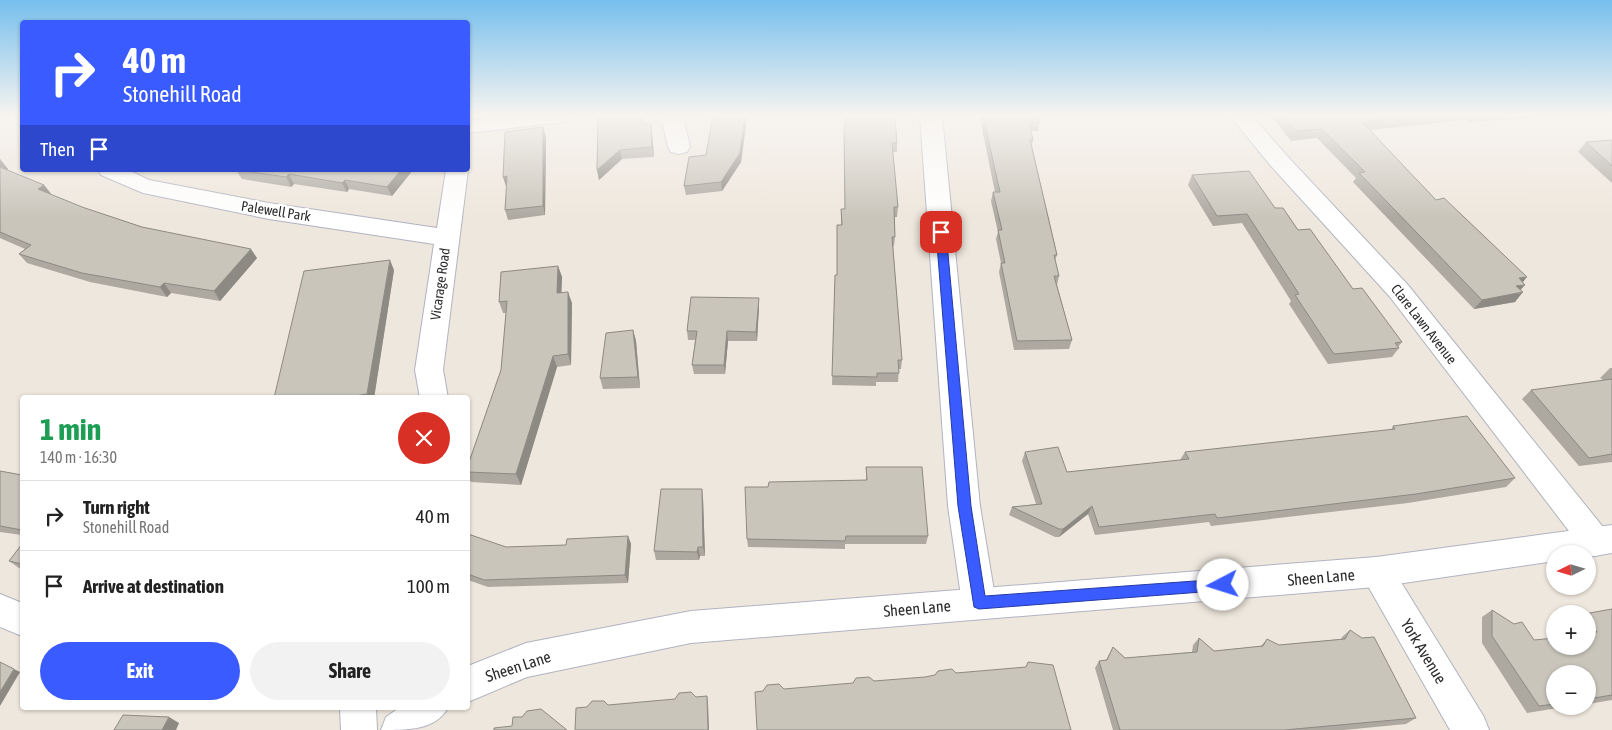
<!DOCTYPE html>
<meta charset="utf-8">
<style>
:root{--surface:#fff;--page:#f2f2f2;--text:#222;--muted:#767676;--line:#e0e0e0;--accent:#395bff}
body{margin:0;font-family:"Asap Condensed",sans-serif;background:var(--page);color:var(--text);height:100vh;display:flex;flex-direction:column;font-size:19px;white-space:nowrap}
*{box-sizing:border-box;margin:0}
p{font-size:16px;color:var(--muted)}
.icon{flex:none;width:28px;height:28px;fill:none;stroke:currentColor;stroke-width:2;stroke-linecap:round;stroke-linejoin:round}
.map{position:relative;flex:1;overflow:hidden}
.drawer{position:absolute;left:20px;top:395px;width:450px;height:315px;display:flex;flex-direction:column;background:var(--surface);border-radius:5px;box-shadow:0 1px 4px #0004}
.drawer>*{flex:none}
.banner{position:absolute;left:20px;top:20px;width:450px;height:152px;border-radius:5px;box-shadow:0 1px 4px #0004;background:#395bff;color:#fff;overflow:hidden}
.needle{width:32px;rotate:265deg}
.tools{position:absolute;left:1546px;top:545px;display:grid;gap:10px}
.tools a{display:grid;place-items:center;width:50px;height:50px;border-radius:50%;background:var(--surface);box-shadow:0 1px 4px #0004;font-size:25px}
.pin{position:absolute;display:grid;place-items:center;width:42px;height:42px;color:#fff;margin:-21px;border-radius:10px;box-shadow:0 2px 8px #0006}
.me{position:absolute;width:55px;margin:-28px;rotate:265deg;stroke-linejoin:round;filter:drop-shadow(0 0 4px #0008)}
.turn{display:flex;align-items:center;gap:18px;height:105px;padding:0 20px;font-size:22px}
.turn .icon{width:65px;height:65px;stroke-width:2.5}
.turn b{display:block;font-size:35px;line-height:42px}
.then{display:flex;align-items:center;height:48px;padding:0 20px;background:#0003;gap:10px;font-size:19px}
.round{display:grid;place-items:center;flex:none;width:52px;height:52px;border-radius:26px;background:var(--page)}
.summary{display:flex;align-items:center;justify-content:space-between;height:85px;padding:0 20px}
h1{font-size:30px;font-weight:700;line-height:38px;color:#1e9e55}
.cta{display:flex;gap:10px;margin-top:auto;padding:10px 20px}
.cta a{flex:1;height:58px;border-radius:30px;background:var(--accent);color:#fff;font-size:20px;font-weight:700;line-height:58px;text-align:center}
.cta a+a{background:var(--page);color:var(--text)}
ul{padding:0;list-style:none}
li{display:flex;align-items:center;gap:15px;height:70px;padding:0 20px;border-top:1px solid var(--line)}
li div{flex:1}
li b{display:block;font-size:19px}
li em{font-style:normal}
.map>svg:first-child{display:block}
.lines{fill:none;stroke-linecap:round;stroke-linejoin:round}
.minor-casing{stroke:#b1b3c0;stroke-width:2}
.secondary-casing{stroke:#b1b3c0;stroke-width:2}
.minor{fill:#fff;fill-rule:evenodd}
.secondary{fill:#fff;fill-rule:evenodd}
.wall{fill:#ada9a1}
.shaded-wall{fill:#8d8a83}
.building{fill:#c9c5bb;stroke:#8d8a83}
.route{fill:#395bff;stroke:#253ba6}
.labels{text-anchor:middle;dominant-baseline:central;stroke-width:5;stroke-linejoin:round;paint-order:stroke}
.street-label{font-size:14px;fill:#2c2c2c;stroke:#fff}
.near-street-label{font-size:16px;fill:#2c2c2c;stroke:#fff}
</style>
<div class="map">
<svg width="1612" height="730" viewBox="0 0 1612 730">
<rect width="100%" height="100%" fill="#eee7dd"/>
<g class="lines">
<!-- minor casing -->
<g class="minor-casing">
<g id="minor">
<path d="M507,116H574L570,120L563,122L468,133V121Z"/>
<path d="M661,116H683L690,147L687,152L679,154L671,152L668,147Z"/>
<path d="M920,116H942L980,506L996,603L991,614L979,619L967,614L962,603L948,506Z"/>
<path d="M1230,116H1252L1287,156L1408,285L1607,532L1612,542L1607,552L1596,556L1585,552L1390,297L1271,166Z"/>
<path d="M468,169V170L443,370L448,398H420L415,370L434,244L269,219L143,193L101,175L98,170H128L149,180L269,203L437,228L446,170Z"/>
<path d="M1376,557L1388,561L1484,717L1489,730H1450L1360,572L1364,561Z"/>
<path d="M0,594L22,603V636L0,627Z"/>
<path d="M340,708H376L377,730H341Z"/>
</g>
</g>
<!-- secondary casing -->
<g class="secondary-casing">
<g id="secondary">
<path d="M1612,525V553L1588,557V554H1555V561L1376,587L691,643L527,677L468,702V666L526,643L691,611L1376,557Z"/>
<path d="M399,708H448C435,730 409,730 381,730L386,717Z"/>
</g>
</g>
<!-- minor -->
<use href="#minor" class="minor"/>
<!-- secondary -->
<use href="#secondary" class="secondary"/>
</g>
<!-- wall -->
<g class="wall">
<path d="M711,116H745L746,125L741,162L722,191L686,195L684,186L706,155L712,120Z"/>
<path d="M980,116H1039L1040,122L1038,131H1031L1033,140L1032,146L1057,255L1055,260L1059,276L1057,285L1072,340L1069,349L1014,350L999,272L1001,263L996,239L998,232L991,201L993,192H995L983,134Z"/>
<path d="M1271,116H1532L1531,118L1469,122L1466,120L1370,130L1436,200L1522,282L1520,290L1515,302L1474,309L1353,182L1356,178L1317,138L1291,141Z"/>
<path d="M643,124H651L652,133L654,157L622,159L599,180L597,170Z"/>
<path d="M844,130L897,143V152H893L898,207L897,217H895V237L894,246H893L902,360L901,369H899L898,382H876V386L832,385L835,275H837V234L841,225V209H845Z"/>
<path d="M546,137L545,215L508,220L505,210L507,186H506L503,177Z"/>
<path d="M1612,140V183L1578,152L1586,142Z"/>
<path d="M0,159L8,169L7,170L44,185L51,194L82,207L142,227L257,258L220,301L171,293L167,297L90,282L27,263L19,254L25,249L0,238Z"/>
<path d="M236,170H413L392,196L349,189L347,192L294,184L291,187L242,179Z"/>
<path d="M1192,175L1275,208L1298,230L1402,342L1398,347L1399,348L1392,357L1328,364L1289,304L1291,301L1242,223L1213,226L1188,185Z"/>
<path d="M558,266L562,277L561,293L572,303L571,365L557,367L521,485L471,482L468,476V465L501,370L506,313H503L499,302Z"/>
<path d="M394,270L374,398H274Z"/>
<path d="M759,307L757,341H728L725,374H694L692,365L695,340H688L687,331Z"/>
<path d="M633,330L636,341L640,388L603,389L600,378Z"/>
<path d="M1610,368H1612V462L1579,466L1522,399L1531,390L1603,380L1600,378Z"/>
<path d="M1393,426L1515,478L1506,487L1408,503L1211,526L1209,522L1095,535L1088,514L1059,537H1055L1009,515L1012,507L1036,504L1022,461L1025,452L1067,472L1180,460L1185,452L1391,430Z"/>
<path d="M866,467L928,536L926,544H845V549L748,547L747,539L768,487L866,480Z"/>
<path d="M0,471L22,475V535L0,532Z"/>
<path d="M703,498L705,556H700L699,560H656L654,551Z"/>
<path d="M468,534L506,547L566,545L628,536L631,544L628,583L488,587L468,580Z"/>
<path d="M22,544V569L19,568L9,561Z"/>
<path d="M1612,609V700L1588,704V674H1555V706H1570L1527,713L1482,643V617L1492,610L1534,640L1588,646V614Z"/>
<path d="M1350,630L1416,718L1406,724L1344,730H1113L1095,668L1099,661L1106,660L1113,647L1125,658L1192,652L1193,645L1199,638L1214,651L1261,646L1267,639L1279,645L1341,639L1342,637Z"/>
</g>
<!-- shaded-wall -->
<g class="shaded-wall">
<path d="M745,116L746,125L741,162L722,191L721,182Z"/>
<path d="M651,124L652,133L654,157L652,147Z"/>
<path d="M543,127L546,137L545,215L543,206Z"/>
<path d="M620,150L622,159L599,180L597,170Z"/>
<path d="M0,159L8,169L0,173Z"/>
<path d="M401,170H413L392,196L387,187Z"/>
<path d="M289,174L294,184L291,187L286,177Z"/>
<path d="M507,176L510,185L506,186L503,177Z"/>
<path d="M345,180L349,189L347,192L342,183Z"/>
<path d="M44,185L52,195L38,189Z"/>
<path d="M251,249L257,258L220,301L214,291Z"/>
<path d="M390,260L394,270L374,398H369L367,394Z"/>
<path d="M558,266L562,277L561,304L557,293Z"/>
<path d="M1527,277L1520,286L1525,285L1517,294L1523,292L1515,302L1474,309L1482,300L1519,278Z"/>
<path d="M164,283L171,293L167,297L160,287Z"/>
<path d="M568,292L572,303L571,365L568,354Z"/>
<path d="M759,298V307L757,341L756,332Z"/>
<path d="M633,330L636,341L640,388L638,377Z"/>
<path d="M727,331L728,341L725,374L724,365Z"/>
<path d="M553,356L557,367L521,485L516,474Z"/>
<path d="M702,489L703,498L705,556L703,547Z"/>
<path d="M1092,506L1088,514L1059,537L1063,529Z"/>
<path d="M628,536L631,544L628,583L625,575Z"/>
<path d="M698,547L700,556L699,560L697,552Z"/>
<path d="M14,669L20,672L0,706V692Z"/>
<path d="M707,696L708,703L709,730H708Z"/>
<path d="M169,717L179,723L176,730H162Z"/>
</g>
<!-- building -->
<g class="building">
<path d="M598,116H642L643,124H651L652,147L620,150L597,170Z"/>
<path d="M713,116H745L740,153L721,182L684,186L689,157L706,155Z"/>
<path d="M846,116H895L897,143H892L898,207H894L895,237H892L902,360H898L899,373H877V377L832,376L835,275H837V225H842L841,209H845L844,130Z"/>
<path d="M983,116H1039L1040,122L1029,121L1033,140H1030L1057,255H1054L1059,276H1054L1072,340L1017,341L1001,263H1005L998,230H1002L993,192H1000L985,125Z"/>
<path d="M1283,116H1419L1362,122L1436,200L1444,198L1527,277L1519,278L1525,285L1516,286L1523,292L1482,300L1359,173L1365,172L1322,129L1296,131Z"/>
<path d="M543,127V206L505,210L507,176L503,177L505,132Z"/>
<path d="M1612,140V166L1586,142Z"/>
<path d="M0,167L44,185L38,189L82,207L142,227L251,249L214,291L164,283L160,287L82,273L19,254L31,245L0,232Z"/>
<path d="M238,170H401L387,187L345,180L342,183L289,174L286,177Z"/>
<path d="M1249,171L1275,208H1283L1298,230L1310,229L1353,289L1362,288L1402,342L1395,343L1399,348L1334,354L1295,295L1299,294L1247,214L1217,216L1192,175Z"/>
<path d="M390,260L367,394L343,398H274L304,271Z"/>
<path d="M558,266L557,293L568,292V354L553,356L516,474L468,472V465L501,370L507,301L499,302L501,272Z"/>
<path d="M691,297L759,298L756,332L727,331L724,365H692L697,331H687Z"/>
<path d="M633,330L638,377L600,378L606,333Z"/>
<path d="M1612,379V454L1589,458L1531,390Z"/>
<path d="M1467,416L1515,478L1416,494L1234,516L1217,518L1215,514L1099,527L1092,506L1063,529H1059L1012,507L1042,504L1025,452L1058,447L1067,472L1189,459L1185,452L1395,429L1393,426Z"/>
<path d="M866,467H922L928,536H846L845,541L747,539L745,487H768L769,482L867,480Z"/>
<path d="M0,471L22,475V530L0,526Z"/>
<path d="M661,489H702L703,547H698L697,552L654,551Z"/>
<path d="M468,534L506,547L566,545L567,539L628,536L625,575L484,580L468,574Z"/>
<path d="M22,544V564L9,561Z"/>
<path d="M1612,609V695L1588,699V674H1555V704L1539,706L1492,636V610L1514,624L1522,622L1534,640L1555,638V646H1588V633L1597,632L1588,620V614H1584Z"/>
<path d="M1350,630L1362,638L1374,637L1416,718L1284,730H1120L1099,661L1107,660L1113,647L1125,658L1197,652L1199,638L1214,651L1263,646L1267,639L1279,645L1345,639Z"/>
<path d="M0,662L14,669L0,692Z"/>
<path d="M1028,662L1053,665L1071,730H757L755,692L763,691L767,685L779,684L784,689L853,683L856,678L869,677L874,681L925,677L935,675L938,671L952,669L956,673L1026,667Z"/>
<path d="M691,692L696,697L707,696L708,730H575L576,708L587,707L592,701H604L608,705L675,699L679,693Z"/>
<path d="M541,709L567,730H494V728L512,726L513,717H522L527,711Z"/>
<path d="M123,715L169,717L162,730H114Z"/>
</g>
<!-- sky -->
<linearGradient id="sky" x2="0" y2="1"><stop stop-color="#76bfed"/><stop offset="0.53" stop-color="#f7f4f0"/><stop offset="1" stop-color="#f7f4f0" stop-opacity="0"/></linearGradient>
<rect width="1612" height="218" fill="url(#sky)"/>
<!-- route -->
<path class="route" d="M941,229L946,232L971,506L985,596L1223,579L1228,581L1230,585L1228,590L979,609L974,607L958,506L936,232Z"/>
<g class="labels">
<!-- street labels -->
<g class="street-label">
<text transform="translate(276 211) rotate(9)">Palewell Park</text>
<text transform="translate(440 284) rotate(-82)">Vicarage Road</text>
<text transform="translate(1424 324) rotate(52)">Clare Lawn Avenue</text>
</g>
<!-- near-street labels -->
<g class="near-street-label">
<text transform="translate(1321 577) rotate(-5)">Sheen Lane</text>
<text transform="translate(917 608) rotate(-5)">Sheen Lane</text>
<text transform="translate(1424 651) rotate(59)">York Avenue</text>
<text transform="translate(518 666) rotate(-18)">Sheen Lane</text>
</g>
</g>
</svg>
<div class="tools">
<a><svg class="needle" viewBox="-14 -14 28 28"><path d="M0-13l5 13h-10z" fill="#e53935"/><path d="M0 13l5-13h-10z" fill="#767676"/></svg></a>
<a>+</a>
<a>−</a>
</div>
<div class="pin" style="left:941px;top:232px;background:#d93025"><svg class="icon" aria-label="arrive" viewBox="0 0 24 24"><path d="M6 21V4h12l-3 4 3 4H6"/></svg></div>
<svg class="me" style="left:1223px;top:585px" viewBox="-20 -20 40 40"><circle r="19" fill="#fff"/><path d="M0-13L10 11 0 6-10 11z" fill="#395bff"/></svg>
<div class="banner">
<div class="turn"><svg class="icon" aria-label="right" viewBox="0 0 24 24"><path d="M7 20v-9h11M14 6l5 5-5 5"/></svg><div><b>40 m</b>Stonehill Road</div></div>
<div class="then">Then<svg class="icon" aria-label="arrive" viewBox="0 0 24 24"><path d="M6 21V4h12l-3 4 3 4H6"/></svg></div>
</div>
<section class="drawer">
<div class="summary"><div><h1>1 min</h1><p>140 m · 16:30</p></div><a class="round" style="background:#d93025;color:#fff"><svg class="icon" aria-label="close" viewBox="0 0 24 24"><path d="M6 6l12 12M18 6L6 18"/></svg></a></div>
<ul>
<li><svg class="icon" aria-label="right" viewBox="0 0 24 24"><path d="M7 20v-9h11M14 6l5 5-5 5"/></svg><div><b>Turn right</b><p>Stonehill Road</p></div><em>40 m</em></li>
<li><svg class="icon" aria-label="arrive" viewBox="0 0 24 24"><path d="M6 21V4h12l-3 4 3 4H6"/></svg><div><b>Arrive at destination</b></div><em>100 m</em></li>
</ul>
<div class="cta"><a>Exit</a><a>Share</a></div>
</section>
</div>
